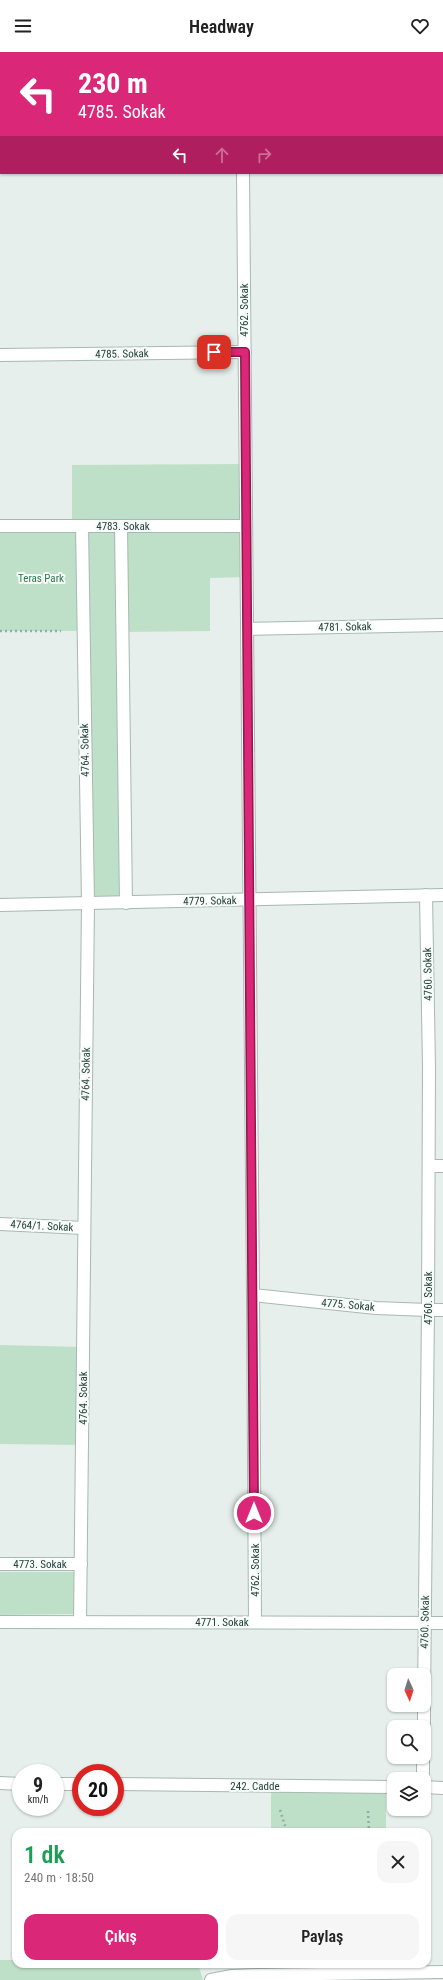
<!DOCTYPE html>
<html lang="tr">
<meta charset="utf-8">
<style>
:root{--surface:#fff;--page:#f6f6f6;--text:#222;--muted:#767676;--accent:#db2777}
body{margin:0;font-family:"Roboto Condensed",sans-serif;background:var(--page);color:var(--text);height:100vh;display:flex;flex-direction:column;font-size:15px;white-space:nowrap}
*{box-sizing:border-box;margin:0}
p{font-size:13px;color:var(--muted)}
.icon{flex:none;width:22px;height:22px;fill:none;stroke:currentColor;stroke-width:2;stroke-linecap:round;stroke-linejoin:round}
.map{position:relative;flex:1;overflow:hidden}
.drawer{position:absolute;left:12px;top:1776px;width:419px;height:140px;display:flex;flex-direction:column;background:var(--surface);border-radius:12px;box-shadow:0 1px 3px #0004}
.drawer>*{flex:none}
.top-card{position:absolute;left:0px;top:0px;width:443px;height:122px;box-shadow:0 1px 3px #0004;background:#db2777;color:#fff;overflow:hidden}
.needle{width:26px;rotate:176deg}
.tools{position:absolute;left:387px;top:1616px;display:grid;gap:8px}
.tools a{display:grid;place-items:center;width:44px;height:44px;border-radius:8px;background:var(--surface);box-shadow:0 1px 3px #0004;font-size:20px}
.speed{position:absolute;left:12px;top:1712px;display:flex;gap:8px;font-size:20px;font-weight:700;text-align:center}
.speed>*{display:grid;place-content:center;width:52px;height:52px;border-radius:50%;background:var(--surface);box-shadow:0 1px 3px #0004;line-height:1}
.speed small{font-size:10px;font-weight:400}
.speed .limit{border:6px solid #d22;background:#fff;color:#111}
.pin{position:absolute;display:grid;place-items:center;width:34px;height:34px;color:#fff;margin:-17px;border-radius:8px;box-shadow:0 2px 6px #0006}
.me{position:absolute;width:44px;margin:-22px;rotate:0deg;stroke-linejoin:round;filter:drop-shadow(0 0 3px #0008)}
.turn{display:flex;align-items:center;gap:14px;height:84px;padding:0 12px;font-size:18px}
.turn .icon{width:52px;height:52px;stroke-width:2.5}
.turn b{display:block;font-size:28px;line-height:34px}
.lanes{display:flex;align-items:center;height:38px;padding:0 12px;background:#0003;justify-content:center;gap:20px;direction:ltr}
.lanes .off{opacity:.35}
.round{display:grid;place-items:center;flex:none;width:42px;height:42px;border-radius:12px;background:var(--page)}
.overview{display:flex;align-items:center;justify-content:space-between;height:68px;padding:0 12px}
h1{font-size:24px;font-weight:600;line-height:30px;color:#1e9e55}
.cta{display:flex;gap:8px;margin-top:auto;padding:8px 12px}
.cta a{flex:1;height:46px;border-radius:12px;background:var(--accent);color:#fff;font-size:16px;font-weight:600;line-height:46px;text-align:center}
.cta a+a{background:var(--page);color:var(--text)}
header{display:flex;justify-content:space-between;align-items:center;height:52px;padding:0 12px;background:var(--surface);font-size:18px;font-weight:600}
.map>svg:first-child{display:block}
.green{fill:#bfe0c8}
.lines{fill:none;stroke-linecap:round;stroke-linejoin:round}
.lane-casing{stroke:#a8b8b2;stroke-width:14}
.street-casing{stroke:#a8b8b2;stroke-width:14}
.path{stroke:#86b3a5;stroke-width:2.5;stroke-dasharray:2 3;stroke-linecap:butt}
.lane{stroke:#fff;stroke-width:12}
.street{stroke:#fff;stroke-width:12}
.route-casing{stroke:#8e194d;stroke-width:10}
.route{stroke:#db2777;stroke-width:7}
.labels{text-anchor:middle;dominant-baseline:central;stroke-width:4;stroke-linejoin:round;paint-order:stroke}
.street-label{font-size:11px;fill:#24423a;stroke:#f7fbf9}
.park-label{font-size:11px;fill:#2d7a4b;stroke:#f7fbf9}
</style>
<header><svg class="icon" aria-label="menu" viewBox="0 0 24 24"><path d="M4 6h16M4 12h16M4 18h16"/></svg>Headway<svg class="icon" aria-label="heart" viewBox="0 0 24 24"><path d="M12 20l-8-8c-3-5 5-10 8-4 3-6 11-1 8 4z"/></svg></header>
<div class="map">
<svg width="443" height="1928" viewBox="0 0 443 1928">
<rect width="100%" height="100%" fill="#e6efeb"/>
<!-- green -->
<g class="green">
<path d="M246,412L247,525L210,526V579L123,580L121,474H82L83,579H0V474H72V413Z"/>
<path d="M86,480H116L122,846H93Z"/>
<path d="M0,1293L83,1295L82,1393L0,1392Z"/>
<path d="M0,1520H74V1562L0,1563Z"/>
<path d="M271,1734L386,1735V1780H271Z"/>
<path d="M0,1908H16V1912H198L203,1928H0Z"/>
<path d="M273,1912H388V1921L273,1923Z"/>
</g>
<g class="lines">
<!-- lane casing -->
<g class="lane-casing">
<g id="lane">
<path d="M442,30L443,32"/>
<path d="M0,303L245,300"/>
<path d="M0,474H246"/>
<path d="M121,474L126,851"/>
<path d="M247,577L443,573"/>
<path d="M426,843L429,1016L428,1258H443"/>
<path d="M0,853L443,843"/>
<path d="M429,1114H443"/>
<path d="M0,1172L84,1176"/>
<path d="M253,1243L255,1570"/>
<path d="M0,1512H81"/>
<path d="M0,1570L443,1571"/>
<path d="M80,1570L88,852L82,474"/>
</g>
</g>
<!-- street casing -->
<g class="street-casing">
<g id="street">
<path d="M14,0V1"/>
<path d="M242,0V1"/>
<path d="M413,0L415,1"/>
<path d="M213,1L219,0"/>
<path d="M442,14H443"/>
<path d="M0,24H1"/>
<path d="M243,121L253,1243L376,1256L428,1258L424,1648"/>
<path d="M424,1675V1653"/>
<path d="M423,1727V1705"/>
<path d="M0,1731L21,1732"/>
<path d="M55,1732H81"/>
<path d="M115,1732L394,1735"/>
<path d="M424,1735L443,1736"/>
<path d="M211,1928L232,1924L259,1923L443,1920"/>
</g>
</g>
<!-- path -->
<g class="path">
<path d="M0,579H61"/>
<path d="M280,1758L287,1780"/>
<path d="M368,1759L369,1780"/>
</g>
<!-- lane -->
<use href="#lane" class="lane"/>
<!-- street -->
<use href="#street" class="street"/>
</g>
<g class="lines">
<!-- route casing -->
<g class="route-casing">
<path id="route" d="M214,300H245L254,1461"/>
</g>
<!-- route -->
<use href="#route" class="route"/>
</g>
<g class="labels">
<!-- street labels -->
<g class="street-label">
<text transform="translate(244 258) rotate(-90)">4762. Sokak</text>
<text transform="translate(122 302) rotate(-1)">4785. Sokak</text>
<text x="123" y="474">4783. Sokak</text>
<text transform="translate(345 575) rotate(-1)">4781. Sokak</text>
<text transform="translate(85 698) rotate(-91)">4764. Sokak</text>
<text transform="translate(210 849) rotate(-1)">4779. Sokak</text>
<text transform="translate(428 922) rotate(-91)">4760. Sokak</text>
<text transform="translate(86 1022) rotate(-89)">4764. Sokak</text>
<text transform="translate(42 1174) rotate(3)">4764/1. Sokak</text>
<text transform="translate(428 1246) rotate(-90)">4760. Sokak</text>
<text transform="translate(348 1253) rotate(5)">4775. Sokak</text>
<text transform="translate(83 1346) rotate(-90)">4764. Sokak</text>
<text x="40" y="1512">4773. Sokak</text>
<text transform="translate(255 1518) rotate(-90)">4762. Sokak</text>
<text x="222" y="1570">4771. Sokak</text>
<text transform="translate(425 1570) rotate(-89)">4760. Sokak</text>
<text x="255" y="1734">242. Cadde</text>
</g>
<!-- park labels -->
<g class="park-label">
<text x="41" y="526">Teras Park</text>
</g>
</g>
</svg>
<div class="tools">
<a><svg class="needle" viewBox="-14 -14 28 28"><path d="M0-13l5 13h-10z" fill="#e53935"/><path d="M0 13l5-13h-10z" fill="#767676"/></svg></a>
<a><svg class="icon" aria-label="search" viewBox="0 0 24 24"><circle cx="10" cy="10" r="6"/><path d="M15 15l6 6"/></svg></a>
<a><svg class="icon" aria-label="layers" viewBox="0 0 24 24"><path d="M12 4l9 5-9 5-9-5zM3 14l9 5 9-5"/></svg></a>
</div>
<div class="speed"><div>9<small>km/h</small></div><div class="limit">20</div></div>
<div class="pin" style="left:214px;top:300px;background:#d93025"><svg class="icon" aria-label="arrive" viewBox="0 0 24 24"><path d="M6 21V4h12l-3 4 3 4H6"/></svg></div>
<svg class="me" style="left:254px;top:1461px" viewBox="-20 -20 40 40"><circle r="17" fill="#db2777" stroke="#fff" stroke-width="3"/><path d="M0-11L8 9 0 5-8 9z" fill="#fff"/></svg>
<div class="top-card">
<div class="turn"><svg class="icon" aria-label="left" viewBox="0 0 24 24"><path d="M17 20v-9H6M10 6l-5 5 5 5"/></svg><div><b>230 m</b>4785. Sokak</div></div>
<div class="lanes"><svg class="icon" aria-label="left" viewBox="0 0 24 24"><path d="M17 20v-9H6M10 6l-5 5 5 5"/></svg><svg class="icon off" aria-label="ahead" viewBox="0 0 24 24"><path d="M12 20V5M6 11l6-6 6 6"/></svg><svg class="icon off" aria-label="right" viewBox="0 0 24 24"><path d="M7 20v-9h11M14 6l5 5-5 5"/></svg></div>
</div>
<section class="drawer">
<div class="overview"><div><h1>1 dk</h1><p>240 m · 18:50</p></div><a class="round"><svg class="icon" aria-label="close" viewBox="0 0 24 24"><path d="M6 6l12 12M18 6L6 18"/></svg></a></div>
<div class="cta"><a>Çıkış</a><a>Paylaş</a></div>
</section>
</div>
